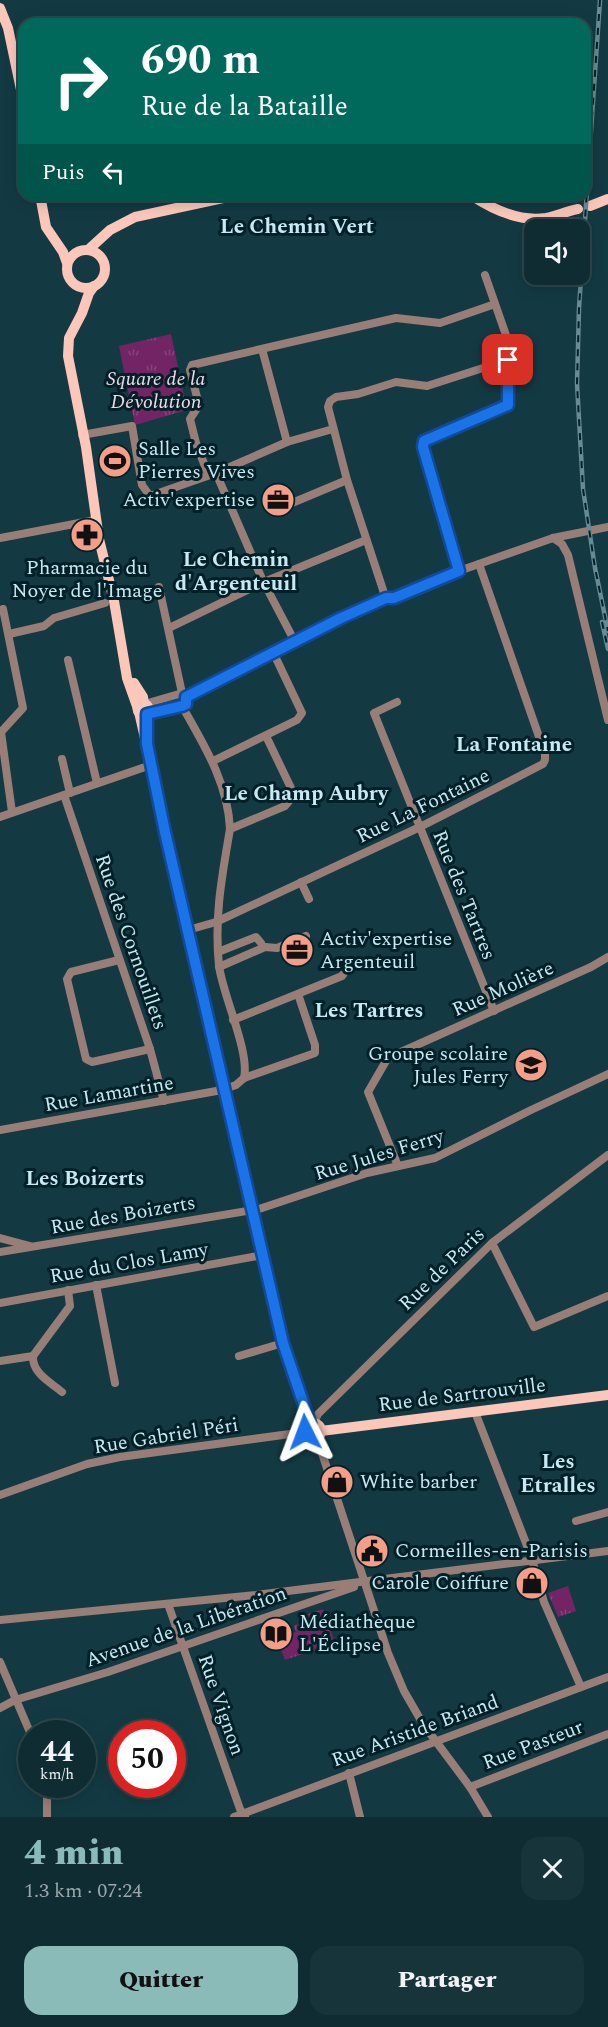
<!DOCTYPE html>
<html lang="fr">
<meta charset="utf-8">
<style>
:root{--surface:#0e2c32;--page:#17343a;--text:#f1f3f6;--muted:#9ba7ac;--line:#2e484d;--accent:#8bbbb9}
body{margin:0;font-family:Spectral,serif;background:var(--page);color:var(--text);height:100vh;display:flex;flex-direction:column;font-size:22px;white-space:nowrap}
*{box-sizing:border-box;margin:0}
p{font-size:20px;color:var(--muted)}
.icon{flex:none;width:33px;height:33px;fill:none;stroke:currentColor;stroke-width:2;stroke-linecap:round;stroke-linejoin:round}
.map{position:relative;height:1817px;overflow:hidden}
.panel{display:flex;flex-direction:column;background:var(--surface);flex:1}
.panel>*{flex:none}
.guide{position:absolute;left:18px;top:18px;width:573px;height:183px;border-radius:18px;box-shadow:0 3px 15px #0003,0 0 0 2px var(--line);background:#00695c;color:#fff;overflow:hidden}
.fabs{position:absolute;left:524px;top:219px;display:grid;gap:12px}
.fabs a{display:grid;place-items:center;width:66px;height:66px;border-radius:12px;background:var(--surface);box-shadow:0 3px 15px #0003,0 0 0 2px var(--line);font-size:30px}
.speed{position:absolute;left:18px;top:1720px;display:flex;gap:12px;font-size:30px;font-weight:700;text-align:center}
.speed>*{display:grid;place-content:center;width:78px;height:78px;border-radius:50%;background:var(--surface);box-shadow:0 3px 15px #0003,0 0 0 2px var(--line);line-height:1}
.speed small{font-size:15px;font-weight:400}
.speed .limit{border:9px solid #d22;background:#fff;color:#111}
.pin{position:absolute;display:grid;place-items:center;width:51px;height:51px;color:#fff;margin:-26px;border-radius:12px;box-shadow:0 3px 9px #0006}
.me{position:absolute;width:66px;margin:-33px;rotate:357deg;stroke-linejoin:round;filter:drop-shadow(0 0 4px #0008)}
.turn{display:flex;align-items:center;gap:21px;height:126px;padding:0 24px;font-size:27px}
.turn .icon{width:78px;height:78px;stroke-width:2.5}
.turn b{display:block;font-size:42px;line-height:51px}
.then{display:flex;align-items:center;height:57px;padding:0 24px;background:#0003;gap:12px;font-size:22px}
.round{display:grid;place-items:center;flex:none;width:63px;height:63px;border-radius:18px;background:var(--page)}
.summary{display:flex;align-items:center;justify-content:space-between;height:102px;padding:0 24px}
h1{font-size:36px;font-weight:800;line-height:45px;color:var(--accent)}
.action{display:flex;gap:12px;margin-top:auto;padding:12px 24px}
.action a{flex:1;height:69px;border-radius:18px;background:var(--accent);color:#111;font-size:24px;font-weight:800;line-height:69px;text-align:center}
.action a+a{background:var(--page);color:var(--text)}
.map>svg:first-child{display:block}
.park{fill:url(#park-tufts)}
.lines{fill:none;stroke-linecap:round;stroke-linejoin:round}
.minor{stroke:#987e76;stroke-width:8}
.major{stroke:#fcc7b8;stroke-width:10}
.rail-casing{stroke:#668b94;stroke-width:4.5}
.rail{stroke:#022027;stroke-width:2;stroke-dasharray:7;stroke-linecap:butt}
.route-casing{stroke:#114b97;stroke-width:15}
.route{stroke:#1a73e8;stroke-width:10}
.labels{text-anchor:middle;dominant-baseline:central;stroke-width:6;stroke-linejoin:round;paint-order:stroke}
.park-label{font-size:20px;font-style:italic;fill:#f2d9eb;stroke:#022027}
.poi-label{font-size:20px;fill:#c7e9f3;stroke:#022027;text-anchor:start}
.street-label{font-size:20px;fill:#c7e9f3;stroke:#022027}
.neighbourhood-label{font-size:21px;font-weight:bold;fill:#c7e9f3;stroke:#022027}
</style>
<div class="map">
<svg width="608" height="1817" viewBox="0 0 608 1817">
<defs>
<pattern id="park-tufts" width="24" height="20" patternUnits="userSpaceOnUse" patternTransform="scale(1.5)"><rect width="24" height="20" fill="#732464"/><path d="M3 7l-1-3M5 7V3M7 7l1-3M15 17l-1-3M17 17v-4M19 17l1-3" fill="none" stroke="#85447b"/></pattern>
</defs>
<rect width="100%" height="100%" fill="#133a43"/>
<!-- park -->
<g class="park">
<path d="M171,334L187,410L135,425L119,346Z"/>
<path d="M568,1586L576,1611L558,1617L548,1593Z"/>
<path d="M323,1609L335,1643L285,1660L278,1642L292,1637V1633L296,1632L294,1626L304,1622L302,1616Z"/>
</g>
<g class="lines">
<!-- minor -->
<g class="minor">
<path d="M262,349L287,442"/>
<path d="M82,435L132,426L142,485L150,496L216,473L287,442L333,429"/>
<path d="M216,473L263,581L295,642"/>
<path d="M208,474L196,443L190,419L199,405L190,370L192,365L396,318L440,323L495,304"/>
<path d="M292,503L347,480"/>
<path d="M0,538L95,520"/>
<path d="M553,538L562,544L568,555L608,720"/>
<path d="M459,571L423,447L424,441L508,405L507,338L485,275"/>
<path d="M159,587L182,693"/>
<path d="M386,599L347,480L328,407L330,401L336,397L358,394L396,382L427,386L508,360"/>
<path d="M3,609L23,708L1,732L12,812"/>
<path d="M169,628L264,582L366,540"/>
<path d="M9,634L44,626L54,618L105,603"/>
<path d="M68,660L97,783"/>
<path d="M186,697L327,626L386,599L394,598L459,571L553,538L608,527"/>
<path d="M397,702L374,713L494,1011"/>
<path d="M148,706V703L179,694L182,693L186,697"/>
<path d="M148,713H154L185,704"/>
<path d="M62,759L70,793"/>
<path d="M213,761L297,720L302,713L273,652"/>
<path d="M64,795L150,1049L164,1101"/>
<path d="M0,817L151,765"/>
<path d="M230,829L285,806L291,799V788L266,736"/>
<path d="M301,882L309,899"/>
<path d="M188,930L216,922L420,827L543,764L545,760V754L479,564"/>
<path d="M218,952L256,937L261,943"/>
<path d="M119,960L71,972L67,979L86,1059L92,1062L150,1049"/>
<path d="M219,967L265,947L277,948L306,936"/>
<path d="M233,1020L342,976L346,970"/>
<path d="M244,1078L315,1053V1045L298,994"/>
<path d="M0,1130L222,1090L236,1085L244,1078C250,1052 223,996 219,966C214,917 222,876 230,829C228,783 204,745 182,706"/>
<path d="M398,1166L368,1092L386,1061L392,1056L591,967L608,957"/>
<path d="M0,1238L30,1246"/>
<path d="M492,1243L534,1327L608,1296"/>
<path d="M0,1252L259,1209L367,1173L435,1158L531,1110L608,1074"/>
<path d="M96,1285L115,1383"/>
<path d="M0,1303L263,1255"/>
<path d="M33,1356C32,1373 50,1382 62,1392"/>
<path d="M239,1356L283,1343"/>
<path d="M0,1361L33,1356L70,1306L68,1290"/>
<path d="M475,1412L531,1556L544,1602L581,1687"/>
<path d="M314,1423L318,1414L492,1243L608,1155"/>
<path d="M317,1438L388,1653L404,1691L423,1724L470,1787L488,1817"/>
<path d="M0,1495L87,1464L120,1457L305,1432"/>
<path d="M576,1521L608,1512"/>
<path d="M168,1604L240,1809L245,1817"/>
<path d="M0,1620L256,1595L608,1551"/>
<path d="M0,1662L32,1737"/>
<path d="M0,1708L15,1700L108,1672L354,1587"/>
<path d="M349,1773L360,1817"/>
<path d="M47,1785V1817"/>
<path d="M470,1787L608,1734"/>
<path d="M234,1817L608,1677"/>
</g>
<!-- major -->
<g class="major">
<path d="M0,8L8,28L24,104"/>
<path d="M40,195L46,227L63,252L67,263"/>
<path d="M471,195C492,209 520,222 546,218C557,216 567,211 578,209"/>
<path d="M590,206L608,199"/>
<circle cx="86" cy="269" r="19"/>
<path d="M88,250L110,230L135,217L237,195"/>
<path d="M94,286L89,293L82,313L69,338L68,356L86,447L99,539L114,601L127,678L138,709"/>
<path d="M134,683L143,697L144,704"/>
<circle cx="143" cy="709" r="5.5"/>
<path d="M139,712L283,1343L310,1423"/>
<circle cx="313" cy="1431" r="8"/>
<path d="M321,1431L608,1395"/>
</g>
<!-- rail casing -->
<g class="rail-casing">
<g id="rail">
<path d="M600,0L579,308L577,384L583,489L595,568L608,631"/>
<path d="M602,622L608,649"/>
</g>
</g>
<!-- rail -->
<use href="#rail" class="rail"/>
</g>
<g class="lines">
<!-- route casing -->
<g class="route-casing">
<path id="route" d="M305,1432L306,1426L310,1423L283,1343L165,832L147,744V714L182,706L186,704V697L341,618L386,598H394L459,571L423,447L424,441L508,405V360"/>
</g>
<!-- route -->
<use href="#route" class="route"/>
</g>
<!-- icons -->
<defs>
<g id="stadium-disc" transform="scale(1.725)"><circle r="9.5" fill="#f49e87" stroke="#022027"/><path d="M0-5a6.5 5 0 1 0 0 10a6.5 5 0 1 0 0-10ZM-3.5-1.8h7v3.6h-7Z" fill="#111"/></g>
<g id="office-disc" transform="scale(1.725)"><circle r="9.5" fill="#f49e87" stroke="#022027"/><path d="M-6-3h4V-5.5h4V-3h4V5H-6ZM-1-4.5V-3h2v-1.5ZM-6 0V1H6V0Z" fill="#111"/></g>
<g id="pharmacy-disc" transform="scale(1.725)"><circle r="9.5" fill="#f49e87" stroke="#022027"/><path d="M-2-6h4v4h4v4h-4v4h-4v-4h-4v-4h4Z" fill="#111"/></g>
<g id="school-disc" transform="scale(1.725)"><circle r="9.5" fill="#f49e87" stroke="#022027"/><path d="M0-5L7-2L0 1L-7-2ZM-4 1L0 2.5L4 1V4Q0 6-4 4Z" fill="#111"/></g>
<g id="shop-disc" transform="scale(1.725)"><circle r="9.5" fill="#f49e87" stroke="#022027"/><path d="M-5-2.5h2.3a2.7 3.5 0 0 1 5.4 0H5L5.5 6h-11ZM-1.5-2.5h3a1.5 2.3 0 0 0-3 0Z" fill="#111"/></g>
<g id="civic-disc" transform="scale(1.725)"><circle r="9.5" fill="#f49e87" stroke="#022027"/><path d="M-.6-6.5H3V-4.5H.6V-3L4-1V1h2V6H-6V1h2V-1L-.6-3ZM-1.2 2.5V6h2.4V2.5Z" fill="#111"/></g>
<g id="library-disc" transform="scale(1.725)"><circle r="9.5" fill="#f49e87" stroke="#022027"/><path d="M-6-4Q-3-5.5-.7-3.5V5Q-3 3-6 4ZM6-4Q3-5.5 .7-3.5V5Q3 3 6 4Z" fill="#111"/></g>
</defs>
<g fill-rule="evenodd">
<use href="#stadium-disc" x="115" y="461"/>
<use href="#office-disc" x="278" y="500"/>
<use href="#pharmacy-disc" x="87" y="535"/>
<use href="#office-disc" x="297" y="950"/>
<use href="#school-disc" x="531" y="1065"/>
<use href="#shop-disc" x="337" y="1482"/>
<use href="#civic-disc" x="372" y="1551"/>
<use href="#shop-disc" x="532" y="1583"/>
<use href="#library-disc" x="276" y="1634"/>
</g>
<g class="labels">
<!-- park labels -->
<g class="park-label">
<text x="156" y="379">Square de la<tspan x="156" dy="23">Dévolution</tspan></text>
</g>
<!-- poi labels -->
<g class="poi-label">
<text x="138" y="449">Salle Les<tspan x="138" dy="23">Pierres Vives</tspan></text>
<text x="255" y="500" text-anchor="end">Activ'expertise</text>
<text x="87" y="568" text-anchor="middle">Pharmacie du<tspan x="87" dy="23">Noyer de l'Image</tspan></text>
<text x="320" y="939">Activ'expertise<tspan x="320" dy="23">Argenteuil</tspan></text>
<text x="508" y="1054" text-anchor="end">Groupe scolaire<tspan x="508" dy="23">Jules Ferry</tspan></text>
<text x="360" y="1482">White barber</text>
<text x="395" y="1551">Cormeilles-en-Parisis</text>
<text x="509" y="1583" text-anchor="end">Carole Coiffure</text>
<text x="299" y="1622">Médiathèque<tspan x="299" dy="23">L'Éclipse</tspan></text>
</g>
<!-- street labels -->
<g class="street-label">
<text transform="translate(423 806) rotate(-26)">Rue La Fontaine</text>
<text transform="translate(464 895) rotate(68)">Rue des Tartres</text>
<text transform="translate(131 942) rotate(71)">Rue des Cornouillets</text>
<text transform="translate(503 989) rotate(-24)">Rue Molière</text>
<text transform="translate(109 1094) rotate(-10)">Rue Lamartine</text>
<text transform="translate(379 1155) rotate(-17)">Rue Jules Ferry</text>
<text transform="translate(123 1215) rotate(-10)">Rue des Boizerts</text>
<text transform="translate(129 1263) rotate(-10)">Rue du Clos Lamy</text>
<text transform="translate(442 1269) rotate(-44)">Rue de Paris</text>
<text transform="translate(462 1395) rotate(-7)">Rue de Sartrouville</text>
<text transform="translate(166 1436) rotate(-9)">Rue Gabriel Péri</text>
<text transform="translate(186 1627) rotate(-19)">Avenue de la Libération</text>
<text transform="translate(221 1705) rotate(71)">Rue Vignon</text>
<text transform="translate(415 1731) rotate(-20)">Rue Aristide Briand</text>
<text transform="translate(533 1745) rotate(-21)">Rue Pasteur</text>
</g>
<!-- neighbourhood labels -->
<g class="neighbourhood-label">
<text x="297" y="227">Le Chemin Vert</text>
<text x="236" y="560">Le Chemin<tspan x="236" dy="24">d'Argenteuil</tspan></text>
<text x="514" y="745">La Fontaine</text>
<text x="306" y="794">Le Champ Aubry</text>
<text x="369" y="1011">Les Tartres</text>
<text x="85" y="1179">Les Boizerts</text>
<text x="558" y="1462">Les<tspan x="558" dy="24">Etralles</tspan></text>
</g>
</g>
</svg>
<div class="fabs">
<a><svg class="icon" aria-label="sound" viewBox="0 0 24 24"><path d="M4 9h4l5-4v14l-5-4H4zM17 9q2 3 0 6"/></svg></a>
</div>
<div class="speed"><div>44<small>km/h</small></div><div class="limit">50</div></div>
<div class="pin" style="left:508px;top:360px;background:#d93025"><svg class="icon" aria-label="arrive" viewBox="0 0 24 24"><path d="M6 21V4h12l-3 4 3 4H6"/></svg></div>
<svg class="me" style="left:305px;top:1432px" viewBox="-20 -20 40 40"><path d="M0-17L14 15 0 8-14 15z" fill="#1a73e8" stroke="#fff" stroke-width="4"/></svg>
<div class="guide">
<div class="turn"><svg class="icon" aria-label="right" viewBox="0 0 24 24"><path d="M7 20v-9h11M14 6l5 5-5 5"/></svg><div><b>690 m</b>Rue de la Bataille</div></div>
<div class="then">Puis<svg class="icon" aria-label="left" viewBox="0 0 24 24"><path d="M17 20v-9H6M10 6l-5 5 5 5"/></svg></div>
</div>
</div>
<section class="panel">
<div class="summary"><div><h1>4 min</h1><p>1.3 km · 07:24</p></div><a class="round"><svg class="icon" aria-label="close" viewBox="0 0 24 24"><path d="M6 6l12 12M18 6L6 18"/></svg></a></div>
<div class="action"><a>Quitter</a><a>Partager</a></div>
</section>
